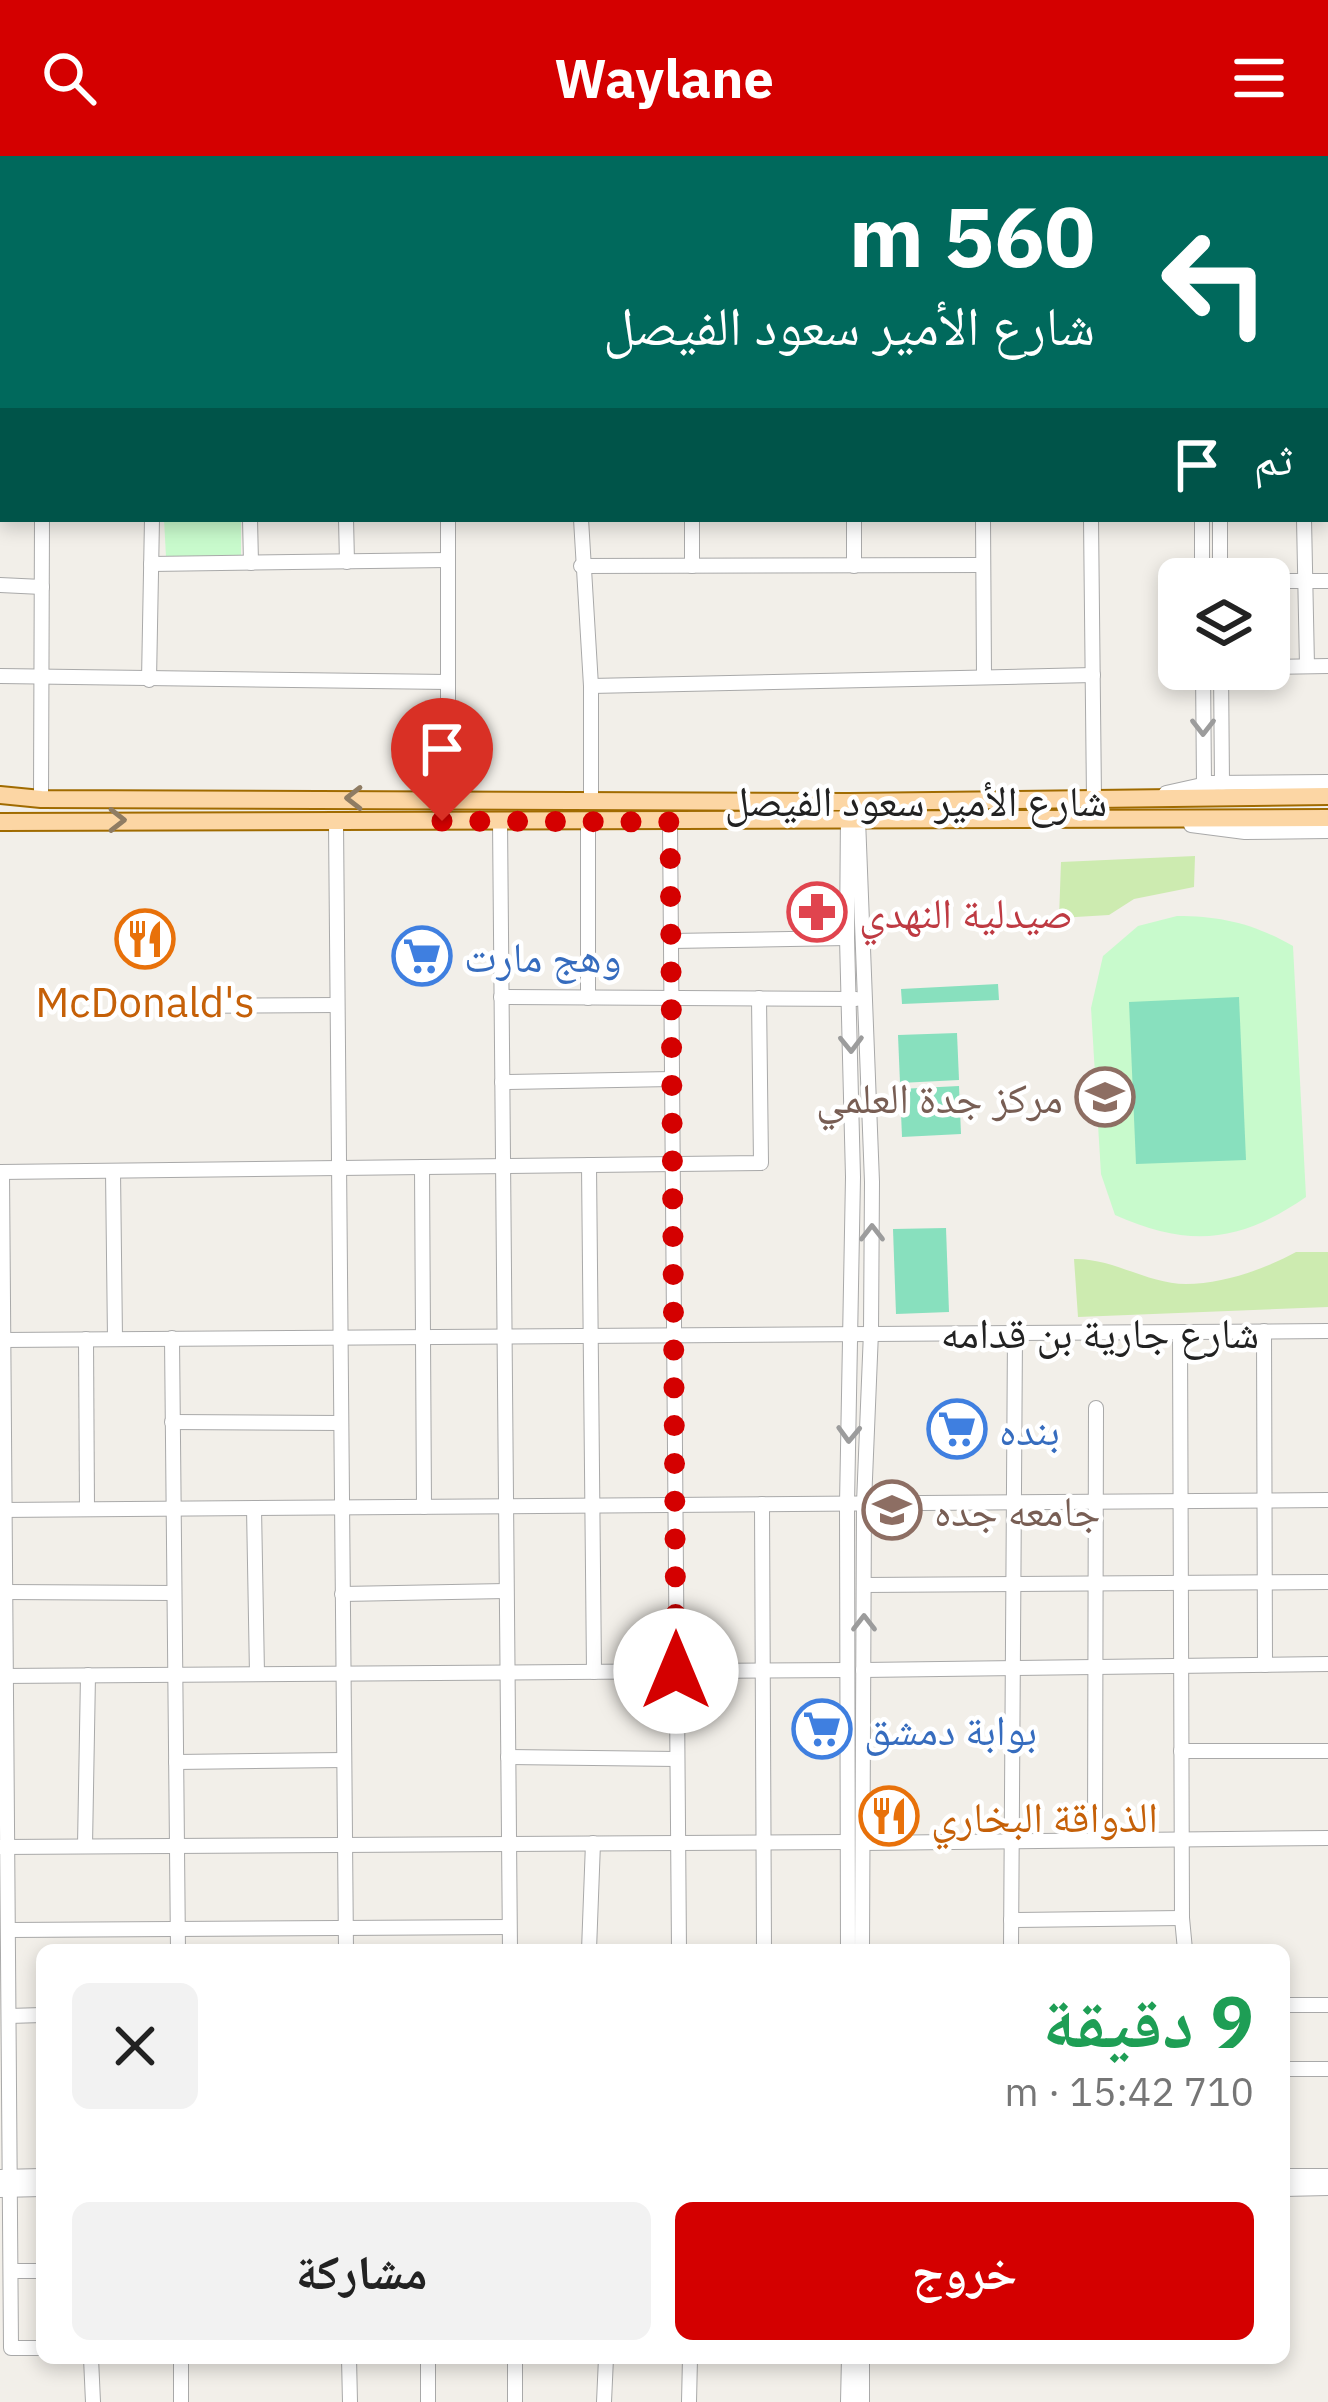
<!DOCTYPE html>
<html lang="ar">
<meta charset="utf-8">
<style>
:root{--surface:#fff;--page:#f2f2f2;--text:#222;--muted:#767676;--accent:#d40000}
body{margin:0;font-family:"IBM Plex Sans","Noto Naskh Arabic",sans-serif;background:var(--page);color:var(--text);direction:rtl;height:100vh;display:flex;flex-direction:column;font-size:45px;white-space:nowrap}
*{box-sizing:border-box;margin:0}
p{font-size:39px;color:var(--muted)}
.icon{flex:none;width:66px;height:66px;fill:none;stroke:currentColor;stroke-width:2;stroke-linecap:round;stroke-linejoin:round}
.map{position:relative;flex:1;overflow:hidden;direction:ltr}
.side{position:absolute;left:36px;top:1788px;width:1254px;height:420px;display:flex;flex-direction:column;background:var(--surface);border-radius:18px;box-shadow:0 6px 18px #0003;direction:rtl}
.side>*{flex:none}
.top-card{position:absolute;left:0px;top:0px;width:1329px;height:366px;box-shadow:0 6px 18px #0003;direction:rtl;background:#00695c;color:#fff;overflow:hidden}
.fabs{position:absolute;left:1158px;top:402px;display:grid;gap:24px}
.fabs a{display:grid;place-items:center;width:132px;height:132px;border-radius:18px;background:var(--surface);box-shadow:0 6px 18px #0003;font-size:60px}
.pin{position:absolute;display:grid;place-items:center;width:102px;height:102px;color:#fff;margin:-123px -51px;border-radius:50% 50% 50% 0;rotate:-45deg;box-shadow:0 0 12px #0007}
.pin .icon{rotate:45deg}
.me{position:absolute;width:132px;margin:-66px;rotate:0deg;stroke-linejoin:round;filter:drop-shadow(0 0 9px #0008)}
.turn{display:flex;align-items:center;gap:42px;height:252px;padding:0 36px;font-size:54px}
.turn .icon{width:156px;height:156px;stroke-width:2.5}
.turn b{display:block;font-size:84px;line-height:102px}
.then{display:flex;align-items:center;height:114px;padding:0 36px;background:#0003;gap:24px;font-size:45px}
.round{display:grid;place-items:center;flex:none;width:126px;height:126px;border-radius:18px;background:var(--page)}
.summary{display:flex;align-items:center;justify-content:space-between;height:204px;padding:0 36px}
h1{font-size:72px;font-weight:800;line-height:90px;color:#1e9e55}
.cta{display:flex;gap:24px;margin-top:auto;padding:24px 36px}
.cta a{flex:1;height:138px;border-radius:18px;background:var(--accent);color:#fff;font-size:48px;font-weight:800;line-height:138px;text-align:center}
.cta a+a{background:var(--page);color:var(--text)}
header{display:flex;justify-content:space-between;align-items:center;height:156px;padding:0 36px;background:var(--accent);color:#fff;font-size:54px;font-weight:800}
.map>svg:first-child{display:block}
.grass{fill:#cdebb0}
.park{fill:#c8facc}
.pitch{fill:#88e0be}
.lines{fill:none;stroke-linecap:round;stroke-linejoin:round}
.minor-casing{stroke:#a9a9a9;stroke-width:16}
.major-casing{stroke:#a06b00;stroke-width:20}
.minor{stroke:#fff;stroke-width:14}
.major{stroke:#fcd6a4;stroke-width:16}
.oneway{stroke:#9c9c9c}
.oneway2{stroke:#8f7c63}
.route{stroke:#d40000;stroke-width:21;stroke-dasharray:0 37.8}
.labels{text-anchor:middle;dominant-baseline:central;stroke-width:9;stroke-linejoin:round;paint-order:stroke}
.street-label{font-size:42px;fill:#222;stroke:#fff}
.health-label{font-size:42px;fill:#be3a42;stroke:#fff;text-anchor:start}
.shop-label{font-size:42px;fill:#366cbe;stroke:#fff;text-anchor:start}
.food-label{font-size:42px;fill:#c56008;stroke:#fff}
.education-label{font-size:42px;fill:#785e54;stroke:#fff;text-anchor:end}
</style>
<header><svg class="icon" aria-label="menu" viewBox="0 0 24 24"><path d="M4 6h16M4 12h16M4 18h16"/></svg>Waylane<svg class="icon" aria-label="search" viewBox="0 0 24 24"><circle cx="10" cy="10" r="6"/><path d="M15 15l6 6"/></svg></header>
<div class="map">
<svg width="1328" height="2246" viewBox="0 0 1328 2246">
<rect width="100%" height="100%" fill="#f2efe9"/>
<!-- grass -->
<g class="grass">
<path d="M1195,700L1194,731L1134,743L1109,759L1059,762L1061,706Z"/>
<path d="M1296,1096H1328V1151L1078,1161L1074,1103C1113,1102 1148,1128 1186,1128C1223,1128 1265,1113 1296,1096Z"/>
</g>
<!-- park -->
<g class="park">
<path d="M164,363H241V401H166Z"/>
<path d="M1177,760C1222,760 1254,768 1293,790L1306,1041C1239,1087 1190,1092 1115,1059L1101,1018L1091,852L1103,800L1138,770Z"/>
</g>
<!-- pitch -->
<g class="pitch">
<path d="M998,828L999,844L902,848L901,833Z"/>
<path d="M1239,841L1246,1004L1136,1008L1129,846Z"/>
<path d="M957,877L959,924L900,927L898,879Z"/>
<path d="M959,930L961,978L902,981L900,933Z"/>
<path d="M946,1072L949,1156L896,1158L893,1073Z"/>
</g>
<g class="lines">
<!-- minor casing -->
<g class="minor-casing">
<g id="minor">
<path d="M398,0V3"/>
<path d="M978,0V3"/>
<path d="M1217,0V3"/>
<path d="M98,3V0"/>
<path d="M194,3V0"/>
<path d="M419,3L535,0"/>
<path d="M1083,3V0"/>
<path d="M1202,3V0"/>
<path d="M1326,19H1328"/>
<path d="M0,95H3"/>
<path d="M1326,103H1328"/>
<path d="M1326,185H1328"/>
<path d="M0,235H3"/>
<path d="M1326,260H1328"/>
<path d="M1326,343H1328"/>
<path d="M250,363L251,407"/>
<path d="M346,363L347,406"/>
<path d="M581,363L591,530V645"/>
<path d="M854,363V410"/>
<path d="M983,363L984,521"/>
<path d="M1091,363L1094,643"/>
<path d="M1202,363V423"/>
<path d="M1220,363V423"/>
<path d="M1304,363L1307,510"/>
<path d="M151,408L448,404"/>
<path d="M581,410L983,409"/>
<path d="M692,410V363"/>
<path d="M1269,425H1328"/>
<path d="M0,429L42,431"/>
<path d="M1269,511L1328,510"/>
<path d="M1203,513L1204,629"/>
<path d="M1221,513L1222,627"/>
<path d="M0,520L448,526"/>
<path d="M149,524L152,363"/>
<path d="M591,530L1093,519"/>
<path d="M1166,637L1211,627L1328,626"/>
<path d="M448,642V363"/>
<path d="M41,643L42,363"/>
<path d="M855,656L858,663L872,1026L871,1176L864,1347L862,1794"/>
<path d="M500,664L510,1794"/>
<path d="M336,666L346,1794"/>
<path d="M670,666L679,1794"/>
<path d="M1191,669L1245,676L1328,675"/>
<path d="M671,785L847,782"/>
<path d="M501,841L856,843"/>
<path d="M588,842V666"/>
<path d="M163,850L337,849"/>
<path d="M502,926L672,923"/>
<path d="M589,1009L594,1516"/>
<path d="M422,1011L424,1351"/>
<path d="M113,1015L115,1183"/>
<path d="M0,1016L761,1007L759,842"/>
<path d="M2,1016L11,2192H42"/>
<path d="M1264,1175L1265,1509"/>
<path d="M1180,1176L1182,1762L1185,1794"/>
<path d="M172,1182L178,1794"/>
<path d="M86,1183L87,1353"/>
<path d="M3,1184L1328,1175"/>
<path d="M172,1266L341,1267"/>
<path d="M762,1348L764,1794"/>
<path d="M254,1352L257,1518"/>
<path d="M0,1354L1328,1344"/>
<path d="M864,1429L1328,1426"/>
<path d="M6,1436L174,1437"/>
<path d="M342,1438L506,1435"/>
<path d="M863,1514L1328,1508"/>
<path d="M0,1520L847,1514"/>
<path d="M1181,1595H1328"/>
<path d="M508,1601L677,1603"/>
<path d="M176,1606L344,1604"/>
<path d="M1095,1684L1096,1252"/>
<path d="M863,1687L1328,1682"/>
<path d="M85,1690L88,1519"/>
<path d="M1,1691L847,1686"/>
<path d="M1011,1764L1182,1762"/>
<path d="M9,1774L509,1771"/>
<path d="M589,1794L593,1687"/>
<path d="M848,1794L847,1348L853,1021L847,782L848,657"/>
<path d="M1011,1794L1015,1177"/>
<path d="M1284,1849H1328"/>
<path d="M9,1860L42,1859"/>
<path d="M1284,1913H1328"/>
<path d="M1284,2020H1328"/>
<path d="M0,2021L42,2020"/>
<path d="M1284,2033L1328,2032"/>
<path d="M0,2034L42,2033"/>
<path d="M11,2115H42"/>
<path d="M91,2202L93,2246"/>
<path d="M181,2202V2246"/>
<path d="M349,2202L350,2246"/>
<path d="M428,2202V2246"/>
<path d="M515,2202V2246"/>
<path d="M604,2246L606,2202"/>
<path d="M689,2246L690,2202"/>
<path d="M848,2246L849,2202"/>
<path d="M862,2246V2202"/>
</g>
</g>
<!-- major casing -->
<g class="major-casing">
<g id="major">
<path d="M0,639L41,643L849,646L1328,640"/>
<path d="M0,666L1328,662"/>
</g>
</g>
<!-- minor -->
<use href="#minor" class="minor"/>
<!-- major -->
<use href="#major" class="major"/>
</g>
<!-- one-way arrows -->
<defs><path id="oneway-chevron" d="M-2-3.5L2.5 0L-2 3.5" fill="none" stroke-width="1.6" stroke-linecap="round" stroke-linejoin="round" transform="scale(3)"/></defs>
<g class="oneway">
<use href="#oneway-chevron" transform="translate(1203 571) rotate(90)"/>
<use href="#oneway-chevron" transform="translate(851 888) rotate(89)"/>
<use href="#oneway-chevron" transform="translate(872 1077) rotate(-90)"/>
<use href="#oneway-chevron" transform="translate(849 1278) rotate(92)"/>
<use href="#oneway-chevron" transform="translate(864 1467) rotate(-90)"/>
</g>
<g class="oneway2">
<use href="#oneway-chevron" transform="translate(354 642) rotate(180)"/>
<use href="#oneway-chevron" transform="translate(117 664)"/>
</g>
<g class="lines">
<!-- route -->
<path class="route" d="M442,665L670,666L676,1515"/>
</g>
<!-- icons -->
<defs>
<g id="pharmacy-ring" transform="scale(3)"><circle r="9.5" fill="#fff" stroke="#e0444e" stroke-width="1.5"/><path d="M-2-6h4v4h4v4h-4v4h-4v-4h-4v-4h4Z" fill="#e0444e"/></g>
<g id="restaurant-ring" transform="scale(3)"><circle r="9.5" fill="#fff" stroke="#e8710a" stroke-width="1.5"/><path d="M-5-6h1v4h1v-4h1v4h1v-4h1v5L-1.5 .5V6h-2V.5L-5-1ZM5-6V6H3V1.5H1.5Q1.5-4 5-6Z" fill="#e8710a"/></g>
<g id="supermarket-ring" transform="scale(3)"><circle r="9.5" fill="#fff" stroke="#3f7fe0" stroke-width="1.5"/><path d="M-6-5.5h2.5l.6 2H6L4.5 2H-2.5L-4.4-4H-6ZM-1.5 3.2a1.3 1.3 0 1 0 .1 0ZM3 3.2a1.3 1.3 0 1 0 .1 0Z" fill="#3f7fe0"/></g>
<g id="university-ring" transform="scale(3)"><circle r="9.5" fill="#fff" stroke="#8d6e63" stroke-width="1.5"/><path d="M0-5L7-2L0 1L-7-2ZM-4 1L0 2.5L4 1V4Q0 6-4 4Z" fill="#8d6e63"/></g>
<g id="school-ring" transform="scale(3)"><circle r="9.5" fill="#fff" stroke="#8d6e63" stroke-width="1.5"/><path d="M0-5L7-2L0 1L-7-2ZM-4 1L0 2.5L4 1V4Q0 6-4 4Z" fill="#8d6e63"/></g>
</defs>
<g fill-rule="evenodd">
<use href="#pharmacy-ring" x="817" y="756"/>
<use href="#restaurant-ring" x="145" y="783"/>
<use href="#supermarket-ring" x="422" y="800"/>
<use href="#university-ring" x="1105" y="941"/>
<use href="#supermarket-ring" x="957" y="1273"/>
<use href="#school-ring" x="892" y="1354"/>
<use href="#supermarket-ring" x="822" y="1573"/>
<use href="#restaurant-ring" x="889" y="1660"/>
</g>
<g class="labels">
<!-- street labels -->
<g class="street-label">
<text x="916" y="644">شارع الأمير سعود الفيصل</text>
<text x="1100" y="1176">شارع جارية بن قدامه</text>
</g>
<!-- health labels -->
<g class="health-label">
<text x="859" y="756">صيدلية النهدي</text>
</g>
<!-- shop labels -->
<g class="shop-label">
<text x="464" y="800">وهج مارت</text>
<text x="999" y="1273">بنده</text>
<text x="864" y="1573">بوابة دمشق</text>
</g>
<!-- food labels -->
<g class="food-label">
<text x="145" y="845">McDonald's</text>
<text x="931" y="1660" text-anchor="start">الذواقة البخاري</text>
</g>
<!-- education labels -->
<g class="education-label">
<text x="1063" y="941">مركز جدة العلمي</text>
<text x="934" y="1354" text-anchor="start">جامعه جده</text>
</g>
</g>
</svg>
<div class="fabs">
<a><svg class="icon" aria-label="layers" viewBox="0 0 24 24"><path d="M12 4l9 5-9 5-9-5zM3 14l9 5 9-5"/></svg></a>
</div>
<div class="pin" style="left:442px;top:665px;background:#d93025"><svg class="icon" aria-label="arrive" viewBox="0 0 24 24"><path d="M6 21V4h12l-3 4 3 4H6"/></svg></div>
<svg class="me" style="left:676px;top:1515px" viewBox="-20 -20 40 40"><circle r="19" fill="#fff"/><path d="M0-13L10 11 0 6-10 11z" fill="#d40000"/></svg>
<div class="top-card">
<div class="turn"><svg class="icon" aria-label="left" viewBox="0 0 24 24"><path d="M17 20v-9H6M10 6l-5 5 5 5"/></svg><div><b>560 m</b>شارع الأمير سعود الفيصل</div></div>
<div class="then">ثم<svg class="icon" aria-label="arrive" viewBox="0 0 24 24"><path d="M6 21V4h12l-3 4 3 4H6"/></svg></div>
</div>
<section class="side">
<div class="summary"><div><h1>9 دقيقة</h1><p>710 m · 15:42</p></div><a class="round"><svg class="icon" aria-label="close" viewBox="0 0 24 24"><path d="M6 6l12 12M18 6L6 18"/></svg></a></div>
<div class="cta"><a>خروج</a><a>مشاركة</a></div>
</section>
</div>
